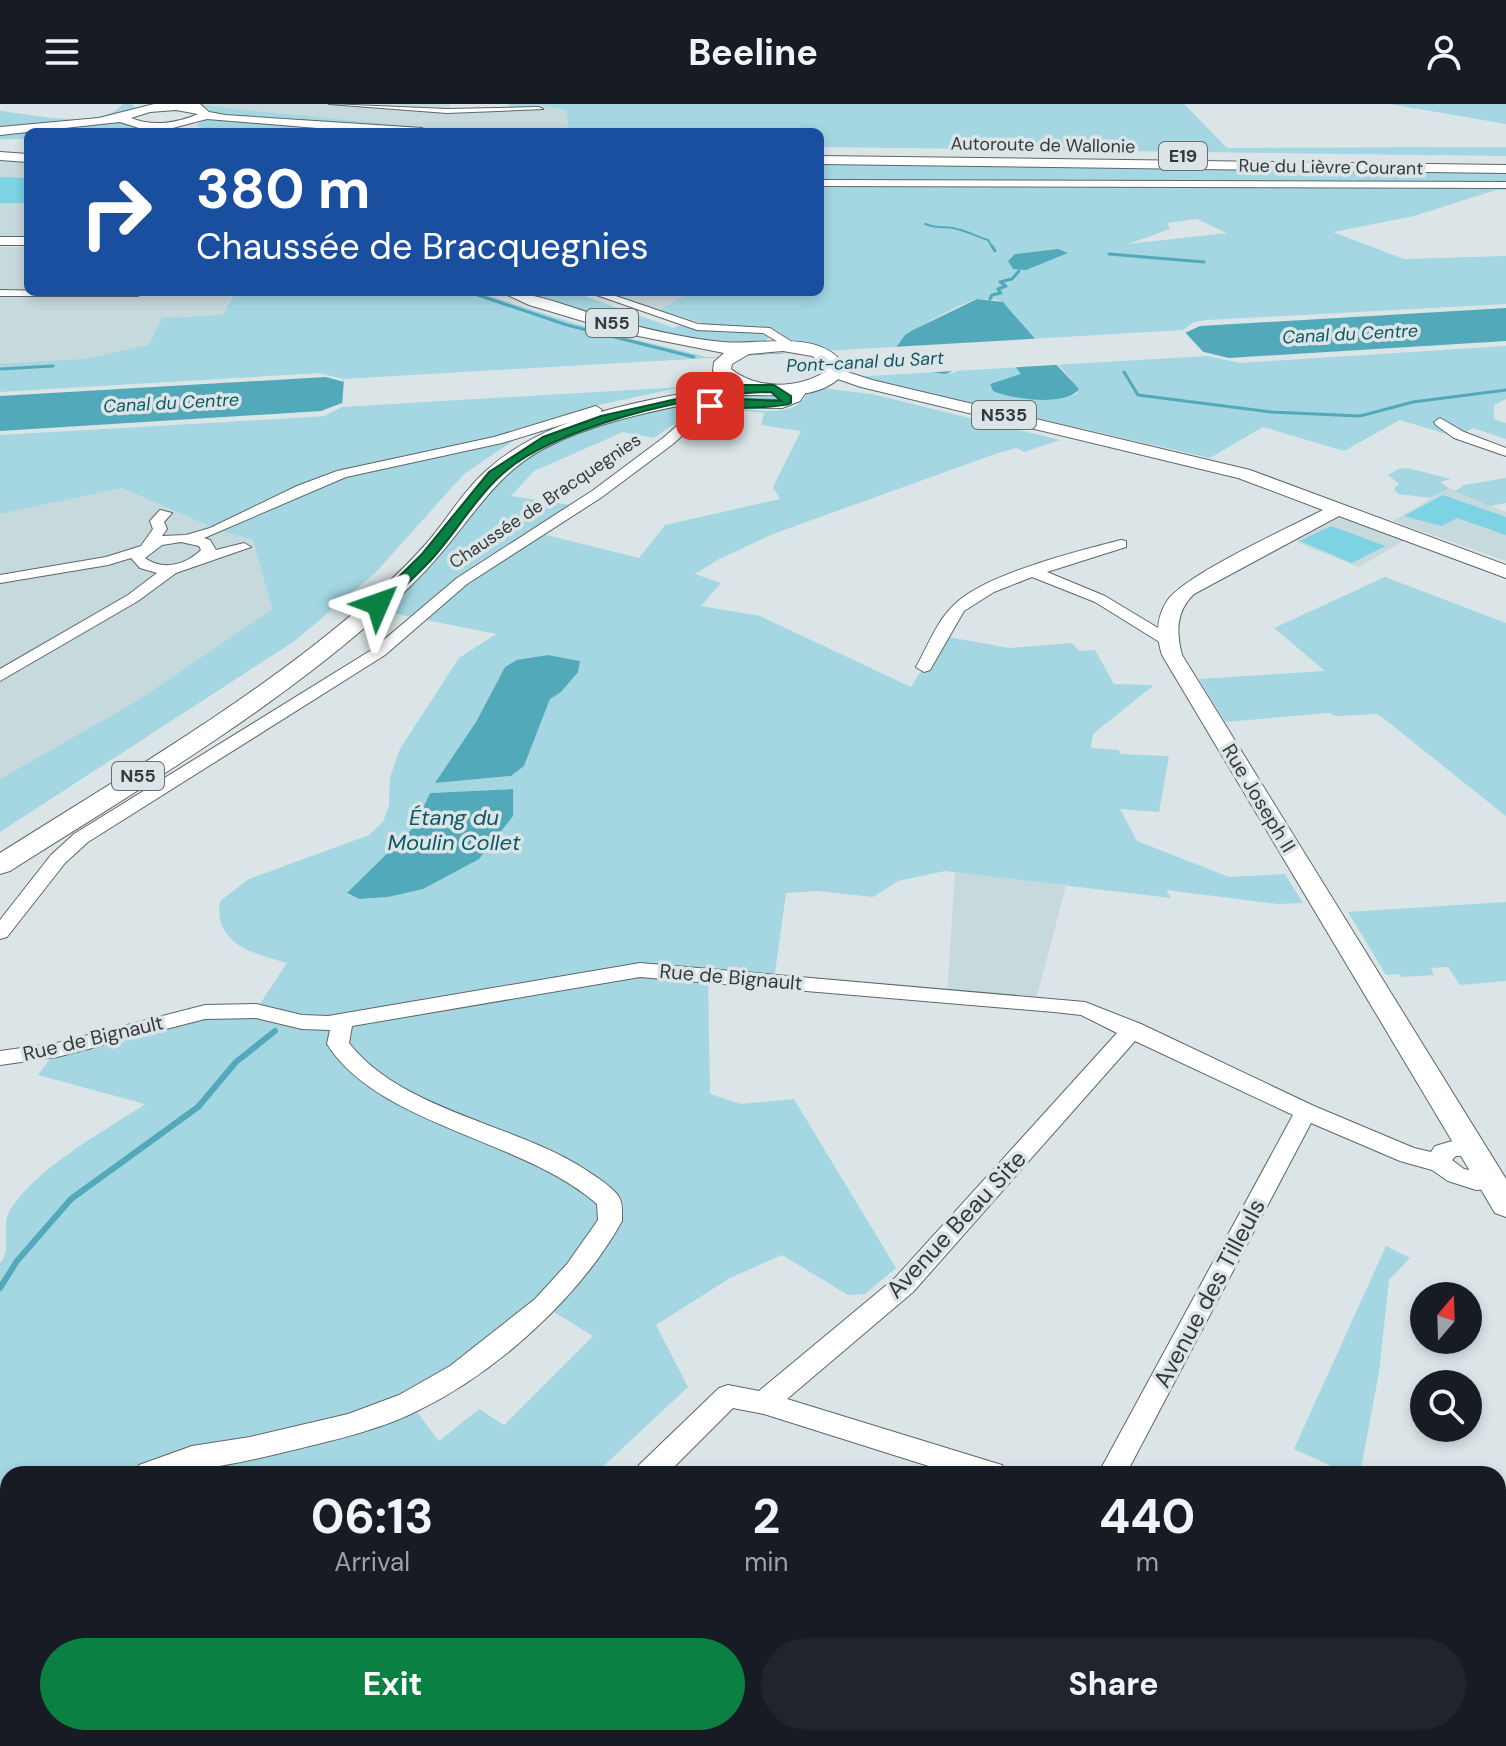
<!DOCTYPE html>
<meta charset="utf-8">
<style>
:root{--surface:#171b24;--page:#20242c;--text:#f1f3f6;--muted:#9ea1a6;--accent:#0b8043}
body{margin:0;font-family:"DM Sans",sans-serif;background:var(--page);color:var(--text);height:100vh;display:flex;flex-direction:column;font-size:30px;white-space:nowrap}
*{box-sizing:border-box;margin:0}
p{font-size:26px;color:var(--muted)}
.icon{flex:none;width:44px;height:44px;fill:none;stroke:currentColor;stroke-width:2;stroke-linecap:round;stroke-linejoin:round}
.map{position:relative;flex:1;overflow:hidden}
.side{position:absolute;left:0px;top:1362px;width:1506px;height:280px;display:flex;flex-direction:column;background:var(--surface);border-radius:24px 24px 0 0;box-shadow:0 4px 12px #0003}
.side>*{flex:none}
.guide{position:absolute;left:24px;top:24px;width:800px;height:168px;border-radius:12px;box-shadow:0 4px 12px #0003;background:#1a4fa0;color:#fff;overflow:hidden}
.needle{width:52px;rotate:19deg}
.tools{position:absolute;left:1410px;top:1178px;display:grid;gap:16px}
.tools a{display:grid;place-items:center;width:72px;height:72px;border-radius:50%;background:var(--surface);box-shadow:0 4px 12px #0003;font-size:40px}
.pin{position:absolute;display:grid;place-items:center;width:68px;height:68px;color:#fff;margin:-34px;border-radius:16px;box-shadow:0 4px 12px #0006}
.me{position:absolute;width:88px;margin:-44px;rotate:47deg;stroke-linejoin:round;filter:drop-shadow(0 0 6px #0008)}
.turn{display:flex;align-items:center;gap:28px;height:168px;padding:0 40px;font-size:36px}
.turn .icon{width:104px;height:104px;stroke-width:2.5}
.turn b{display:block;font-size:56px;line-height:68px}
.eta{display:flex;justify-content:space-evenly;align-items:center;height:136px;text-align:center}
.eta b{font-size:48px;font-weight:700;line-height:56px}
.button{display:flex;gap:16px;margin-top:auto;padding:16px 40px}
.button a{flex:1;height:92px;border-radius:48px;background:var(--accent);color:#fff;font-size:32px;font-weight:700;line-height:92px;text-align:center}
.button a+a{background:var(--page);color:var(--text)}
header{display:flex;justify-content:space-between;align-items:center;height:104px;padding:0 40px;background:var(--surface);font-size:36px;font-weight:700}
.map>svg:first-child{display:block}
.built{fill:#c6d9dd}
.green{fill:#a4d7e2;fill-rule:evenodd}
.water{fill:#52a9b9}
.pier{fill:#dbe5e7}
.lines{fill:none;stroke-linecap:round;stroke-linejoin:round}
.stream-far2{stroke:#52a9b9;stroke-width:2}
.stream-far1{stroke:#52a9b9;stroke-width:3}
.stream{stroke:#52a9b9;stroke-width:6}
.building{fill:#7dd3e4}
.minor-casing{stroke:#5e6768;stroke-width:2}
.major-casing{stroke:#5e6768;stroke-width:2}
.highway-casing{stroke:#5e6768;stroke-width:2}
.minor{fill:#fff;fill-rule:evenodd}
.major{fill:#fff;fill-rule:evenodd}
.highway{fill:#fff;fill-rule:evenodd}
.route{fill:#0b8043;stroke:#07532c;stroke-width:2}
.labels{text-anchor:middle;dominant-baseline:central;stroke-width:7;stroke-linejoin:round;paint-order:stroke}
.far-street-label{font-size:18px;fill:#363a3a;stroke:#dbe5e7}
.shield{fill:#dbe5e7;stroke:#686d6e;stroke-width:2}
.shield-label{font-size:18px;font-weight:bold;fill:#363a3a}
.far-water-label{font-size:18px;font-style:italic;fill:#0c5864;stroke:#dbe5e7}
.street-label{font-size:20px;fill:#363a3a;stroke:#dbe5e7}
.water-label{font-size:22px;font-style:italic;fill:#0c5864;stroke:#dbe5e7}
.near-street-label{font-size:24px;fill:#363a3a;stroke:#dbe5e7}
</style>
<header><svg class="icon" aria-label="menu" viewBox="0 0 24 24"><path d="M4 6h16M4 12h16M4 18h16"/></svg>Beeline<svg class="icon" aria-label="person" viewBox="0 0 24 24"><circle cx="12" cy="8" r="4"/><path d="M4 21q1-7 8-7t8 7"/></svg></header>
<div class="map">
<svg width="1506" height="1642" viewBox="0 0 1506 1642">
<rect width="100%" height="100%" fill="#dbe5e7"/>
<!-- built -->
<g class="built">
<path d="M179,0H451L448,5L572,0L568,6V28H442L214,11L205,3Z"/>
<path d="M0,53L28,55V133H0Z"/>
<path d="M0,143H28V188H235L227,200L319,269L0,287Z"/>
<path d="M601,188H677L685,192L657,207Z"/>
<path d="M122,384L221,427L253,436L272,505L140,595L0,675V410Z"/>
<path d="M1449,384L1506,408V457L1393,417Z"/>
<path d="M1339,414L1348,416L1405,436L1359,463L1298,439V436Z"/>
<path d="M955,768L1066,782L1035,899L947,892Z"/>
</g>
<!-- green -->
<g class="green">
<path d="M123,0H132L135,4L118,13L0,25V7C32,10 101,27 123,0Z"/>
<path d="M198,0L244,6L469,28L214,11L209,4Z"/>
<path d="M509,0H1184L1227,44L1506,43V52L820,43V28H568L567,6L541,1L508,5Z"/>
<path d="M1390,0H1506V20Z"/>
<path d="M207,14L407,28H208L196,21Z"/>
<path d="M119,17L178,28H28V35H0V28Z"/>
<path d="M820,60L1506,69V86H1496L1414,112L1333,128L1404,155L1506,152V200L1207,216L1194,218L1183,226L1207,252L1240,259L1506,242V295L1494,301V315L1506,319V335L1473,324L1456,333L1400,316L1344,347L1263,323L1210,354L857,273L844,250L791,236L773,224L705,220L659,206L684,192L677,188H820ZM1197,115L1227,129L1128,140L1170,125L1167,119ZM977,195L996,196L1007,202L1070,274L1078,289C1052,302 1020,294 993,287L990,280L1021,271L1022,267L1015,262L972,257L953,269L924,267L898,240C910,225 958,201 977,195Z"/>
<path d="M235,188H477L593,225L703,252L715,260L687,282L598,301L469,341L413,350L351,365L216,425L122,384L0,410V331L312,313L324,312L342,303L343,275L319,269L0,288V260L85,255L149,241L162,214L223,211Z"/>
<path d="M518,188H573L674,224L681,221C710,228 744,220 770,232L764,239C692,247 587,212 518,188Z"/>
<path d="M821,284L872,290L1060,336L1024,348L1017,344L998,349L773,430L719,455L695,470L721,479L701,502L760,512L911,583L943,532L1009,544L1072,539L1079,547L1095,546L1114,580L1154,581L1093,630L1091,644L1119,646L1120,650L1169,652L1159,708L1120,705L1137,737L1229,773L1285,770L1303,799L1278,800L1166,786L1171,794L945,767L898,777L873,793L817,787L786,789L774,876L708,870L710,990L741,1000L794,995L896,1164L865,1190L848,1191L782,1151L730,1174L656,1221L688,1283L595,1370H8V1634H207L215,1642H0V1510L7,1487L0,1486V1159C13,1144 0,1122 10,1106C39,1061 101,1030 145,1000L38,971L57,946L144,922L256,906L287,859C255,850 213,841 220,797L249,775L369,731L383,718L389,701L390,673L400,645L459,554L496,530L381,507L506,366L558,335L609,317L729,289L777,290L776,295C764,300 755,297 743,295C714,291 700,302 681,323L672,321L654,334L623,328L534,367L511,392L578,402L538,429L639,454L665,421L780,395L773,383L801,327L761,321L764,309L718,304C742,301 797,320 807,288ZM548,551L580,557L561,588L550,595L524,662L511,672L436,679L476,618L505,563ZM513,685L388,793L359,795L348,790L414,723L430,689ZM544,1202L593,1232L504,1321L479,1305L439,1337L410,1299Z"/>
<path d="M525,329L464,370L376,468L296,536L0,728V675L140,595L272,505L253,436L221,427L327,377Z"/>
<path d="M1407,364L1451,375L1440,378L1449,384L1431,394L1398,390L1394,385L1399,380L1388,371L1398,365Z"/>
<path d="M1506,374V399L1490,402L1455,387L1464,381Z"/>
<path d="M1385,473L1506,519V712L1378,610L1336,612L1329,609L1225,618L1199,575L1325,567L1274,524Z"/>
<path d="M1506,798V877L1460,881L1448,863L1431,864L1434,871L1402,873L1400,870L1386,871L1348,808Z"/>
<path d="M1386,1142L1410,1154L1389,1176L1379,1268L1360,1370H1349L1294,1345Z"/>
<path d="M1021,1634H1141L1138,1642H1019Z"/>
</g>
<!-- water -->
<g class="water">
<path d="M1058,145L1068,149L1026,166L1013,165L1008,157L1015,150Z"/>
<path d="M977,195L1003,198L1038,238L1185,229L1200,222L1506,204V237L1229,254L1204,248L1054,258L1079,285C1067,303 1011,295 993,287L990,280L1021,270L1015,262H965L945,270L924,267L342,299L321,307L0,327V292L326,273L344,278L777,249L894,246L905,231L913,226Z"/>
<path d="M548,551L580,557L578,568L561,588L550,595L524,662L511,672L435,679L476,618L505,563L517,556Z"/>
<path d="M513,685V712L479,755L423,785L388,793L359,795L347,789L414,723L430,689Z"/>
</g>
<!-- pier -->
<path class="pier" d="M1183,226L1207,252L342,303L344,275Z"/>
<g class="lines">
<!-- stream-far2 -->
<path class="stream-far2" d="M925,120C937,125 946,122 957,125C967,127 977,133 988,136L993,144"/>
<!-- stream-far1 -->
<g class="stream-far1">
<path d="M992,142L995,147"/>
<path d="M1109,150L1204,158"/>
<path d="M469,188L567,221L694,253"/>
<path d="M990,195L992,191L1001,189L998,185L1006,182L1000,178L1012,175L1019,167"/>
<path d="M0,265L53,262"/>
<path d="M1124,268L1138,291L1271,308L1360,312L1413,298L1506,286"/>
</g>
<!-- stream -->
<path class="stream" d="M0,1184L17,1157L71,1095L198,1003L236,958L275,927"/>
</g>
<!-- building -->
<g class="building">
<path d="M0,73L28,74V99H0Z"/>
<path d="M1443,391L1506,413V431L1457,414L1442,422L1404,412Z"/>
<path d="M1331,422L1385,442L1352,459L1300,437Z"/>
</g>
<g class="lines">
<!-- minor casing -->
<g class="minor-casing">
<g id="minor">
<path d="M329,0L447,5L539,3L543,5L447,9Z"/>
<path d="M820,76L1506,78V84L820,82Z"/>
<path d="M0,186L143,189L138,192H0Z"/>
<path d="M588,188H604L698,220L770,224L800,243L790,245L763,229L697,226Z"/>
<path d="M804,278L810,282L800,297L782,304L724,303L709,307L673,340L602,393L467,480L385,551L88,738L65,759L7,833L0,835V816L51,751L74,730L373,545L457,474L592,387L663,334L701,301L724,295L780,296L792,291Z"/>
<path d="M596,302L602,306L600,309L502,339L346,373L204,434L210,436L216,446L244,439L251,443L176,469L138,497L0,577V565L128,491L157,469L140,464L131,454L108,461L0,479V471L106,453L141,442L153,425L150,417L160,406L172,409L164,418L167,425L162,432L186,431L210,424L297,382L337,367L494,333ZM181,438L199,442L201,446C186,461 163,467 145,454L162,441Z"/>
<path d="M1440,314L1464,328L1506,344V352L1454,334L1436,321L1434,318Z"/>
<path d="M1121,436L1126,437V443L1047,468L1105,492L1173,533V539H1161L1095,498L1032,473L994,488L964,507L930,566L924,568L916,563C928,542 937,516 955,500C986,470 1078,447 1121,436Z"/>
<path d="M640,859L1085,898L1141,920L1314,1002L1414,1044L1431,1048L1435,1042L1456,1036L1480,1039L1484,1045L1480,1051L1456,1052L1452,1056L1464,1065L1500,1072L1504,1078L1500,1084L1476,1086L1448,1077L1432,1066L1400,1057L1311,1019L1126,1370H1098L1293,1011L1135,937L913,1188L787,1295L992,1358L1002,1361L1006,1370H954L764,1310L733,1304L667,1370H635L639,1361L719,1284L728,1281L759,1287L895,1174L1117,929L1081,911L1054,908L640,873L352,922L349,939C402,1007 516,1020 586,1066C596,1073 612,1082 619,1093C623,1100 622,1109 622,1117C580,1193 497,1268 419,1306C378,1327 330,1337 285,1348C236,1360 186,1370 135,1370L139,1361L192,1342L250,1333L348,1310L399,1291L450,1262L535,1195L567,1160L598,1116L597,1100C523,1035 378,1021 327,940L330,926L302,925L256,914L205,915L57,953L0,961V947L57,939L205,901L256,900L302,911L328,912Z"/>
<path d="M8,1415V1443L0,1446V1418Z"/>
<path d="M1498,1537L1506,1540V1569L1498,1566Z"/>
<path d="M344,1634H382L379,1642H341Z"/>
<path d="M624,1634H659L662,1642H627Z"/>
<path d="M798,1634H832L835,1642H801Z"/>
<path d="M1005,1634H1037L1035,1642H1003Z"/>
<path d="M1319,1634H1352L1349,1642H1316Z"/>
</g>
</g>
<!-- major casing -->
<g class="major-casing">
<g id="major">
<rect x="0" y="133" width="28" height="8"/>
<path d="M835,264L872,276L1250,366L1506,461V474L1339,412L1194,490C1176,507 1176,528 1182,551L1506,1075V1113L1495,1109L1162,551C1156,532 1156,514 1167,497C1184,471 1290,423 1323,406L1238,374L861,283L829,272L827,269Z"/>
</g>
</g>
<!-- highway casing -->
<g class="highway-casing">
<g id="highway">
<path d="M154,0H200L209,8L225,11L422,24L428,28H365L207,15L165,26L142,25L120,18L0,31V23L99,14ZM176,6L198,10C178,19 152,23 131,14L150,8Z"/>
<path d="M0,48L28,50V58L0,56Z"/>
<path d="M820,52L1506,61V69L820,60Z"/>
<path d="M501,188C534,188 564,201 596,211C637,223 680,234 723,238C762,242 817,224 845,261L844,269C816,303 760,286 723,293C663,305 598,316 543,345C498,369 475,409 442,448C420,474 395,498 369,520C259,615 133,689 10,767L0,770V749C106,682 214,619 313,542C353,511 392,478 425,441C447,416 463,387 487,366C550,309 649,296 730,281L713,267L714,258L724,249L623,229L529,201ZM783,247L812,252L827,262L826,267C799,285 757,286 731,265L732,260L749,250Z"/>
</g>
</g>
<!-- minor -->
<use href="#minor" class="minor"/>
<!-- major -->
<use href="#major" class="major"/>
<!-- highway -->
<use href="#highway" class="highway"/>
</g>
<!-- route -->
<path class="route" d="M739,281H774L791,292V299C783,304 710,306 704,302L734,295L781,297L771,288C699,288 548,323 497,375C472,399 455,430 431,456C416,472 399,487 383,503L371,500L422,450L489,368L543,333L601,312Z"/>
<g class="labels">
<!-- far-street labels -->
<g class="far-street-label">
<text transform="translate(1043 41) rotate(1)">Autoroute de Wallonie</text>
<text transform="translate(1331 63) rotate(1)">Rue du Lièvre Courant</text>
<text transform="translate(545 397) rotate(-34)">Chaussée de Bracquegnies</text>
</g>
<!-- shield labels -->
<g class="shield">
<rect x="1159" y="38" width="48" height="28" rx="6"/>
<rect x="586" y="205" width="52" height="28" rx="6"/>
<rect x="972" y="297" width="64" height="28" rx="6"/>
<rect x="112" y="658" width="52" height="28" rx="6"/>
</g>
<g class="shield-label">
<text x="1183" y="52">E19</text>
<text x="612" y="219">N55</text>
<text x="1004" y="311">N535</text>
<text x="138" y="672">N55</text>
</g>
<!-- far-water labels -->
<g class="far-water-label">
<text transform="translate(1350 230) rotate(-3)">Canal du Centre</text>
<text transform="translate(865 258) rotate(-3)">Pont-canal du Sart</text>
<text transform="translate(171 299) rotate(-3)">Canal du Centre</text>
</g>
<!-- street labels -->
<g class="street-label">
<text transform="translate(1259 694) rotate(59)">Rue Joseph II</text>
<text transform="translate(731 873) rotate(5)">Rue de Bignault</text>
<text transform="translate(93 934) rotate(-13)">Rue de Bignault</text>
</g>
<!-- water labels -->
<g class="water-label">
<text x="454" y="713">Étang du<tspan x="454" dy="25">Moulin Collet</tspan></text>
</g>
<!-- near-street labels -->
<g class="near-street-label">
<text transform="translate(956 1120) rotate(-47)">Avenue Beau Site</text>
<text transform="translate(1209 1189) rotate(-62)">Avenue des Tilleuls</text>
</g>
</g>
</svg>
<div class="tools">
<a><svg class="needle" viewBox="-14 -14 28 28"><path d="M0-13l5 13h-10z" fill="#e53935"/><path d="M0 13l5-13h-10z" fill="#9ea1a6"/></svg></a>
<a><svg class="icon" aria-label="search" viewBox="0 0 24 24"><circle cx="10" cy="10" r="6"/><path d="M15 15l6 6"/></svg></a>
</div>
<div class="pin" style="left:710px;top:302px;background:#d93025"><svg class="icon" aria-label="arrive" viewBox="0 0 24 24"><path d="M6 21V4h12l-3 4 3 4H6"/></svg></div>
<svg class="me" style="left:378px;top:500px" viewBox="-20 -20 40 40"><path d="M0-17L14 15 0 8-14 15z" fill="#0b8043" stroke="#fff" stroke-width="4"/></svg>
<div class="guide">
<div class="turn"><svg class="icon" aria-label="right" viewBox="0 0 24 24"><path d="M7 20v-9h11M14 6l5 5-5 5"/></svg><div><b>380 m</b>Chaussée de Bracquegnies</div></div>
</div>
<section class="side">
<div class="eta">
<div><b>06:13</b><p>Arrival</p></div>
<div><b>2</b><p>min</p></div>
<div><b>440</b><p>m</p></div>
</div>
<div class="button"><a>Exit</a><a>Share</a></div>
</section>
</div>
